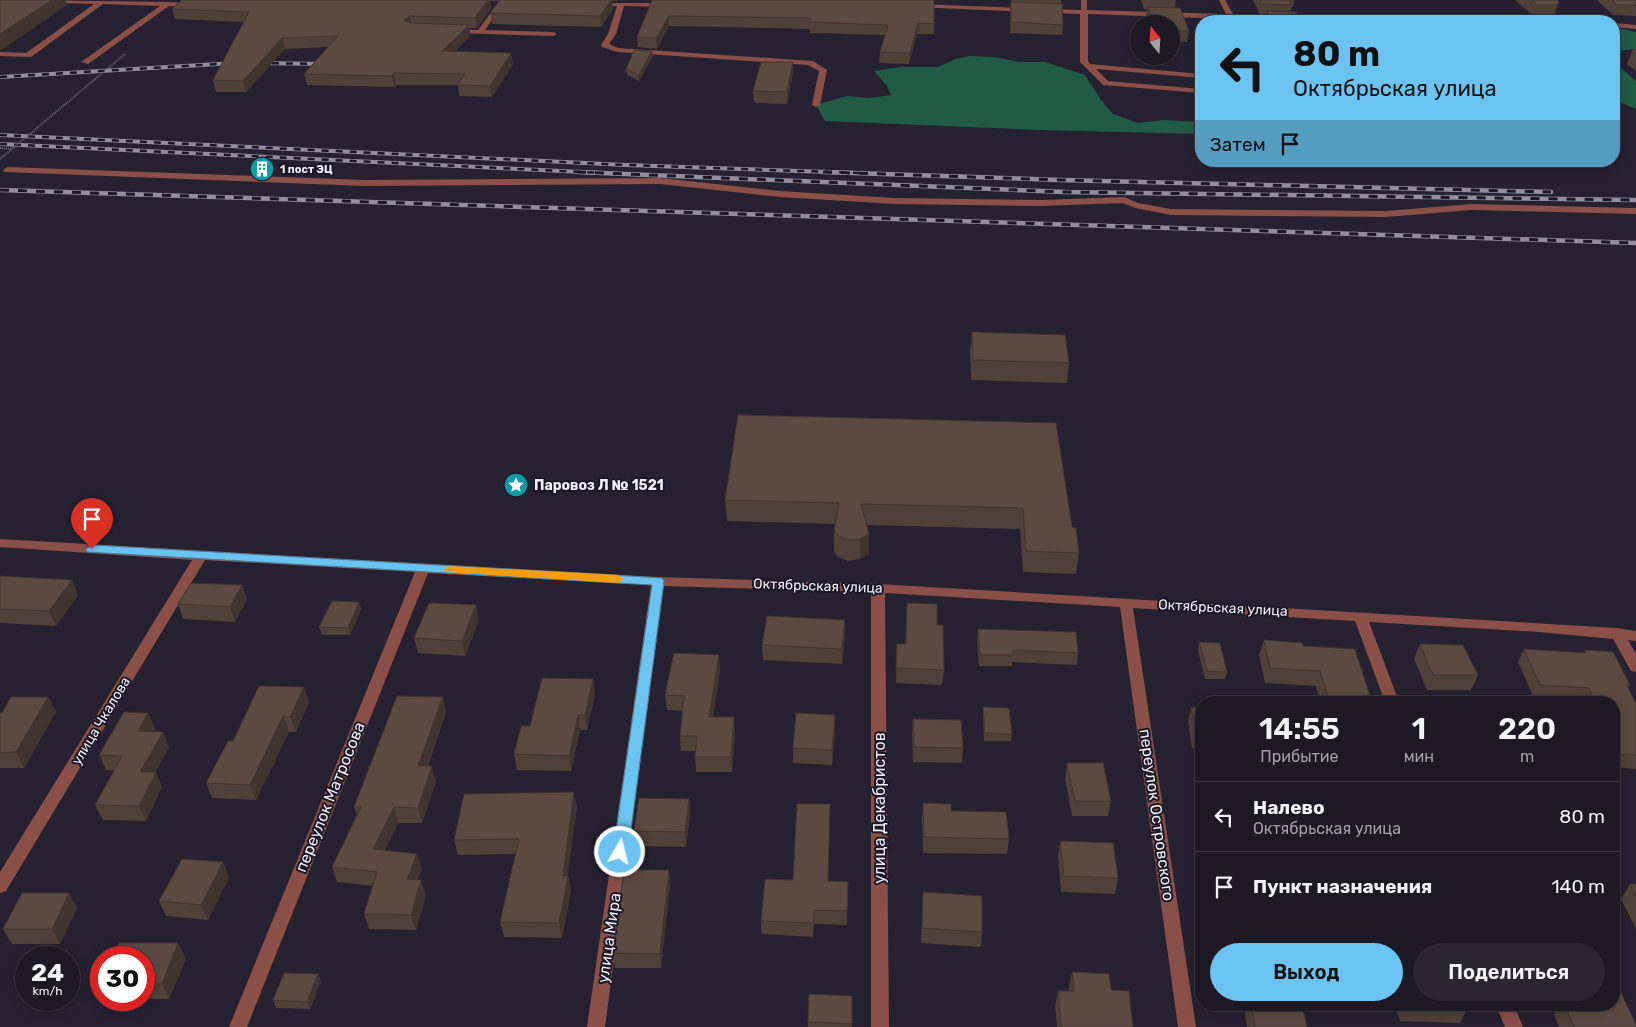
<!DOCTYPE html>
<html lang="ru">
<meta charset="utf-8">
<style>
:root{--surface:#1c1924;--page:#292631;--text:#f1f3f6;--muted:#a0a0a6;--line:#3a3841;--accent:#6bc3f2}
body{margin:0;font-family:Rubik,sans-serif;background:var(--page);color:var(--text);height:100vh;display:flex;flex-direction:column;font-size:19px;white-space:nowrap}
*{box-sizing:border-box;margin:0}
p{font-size:16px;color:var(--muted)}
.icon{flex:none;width:28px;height:28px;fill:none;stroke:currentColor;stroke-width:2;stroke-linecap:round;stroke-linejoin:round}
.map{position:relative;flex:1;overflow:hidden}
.side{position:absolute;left:1195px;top:696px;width:425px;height:315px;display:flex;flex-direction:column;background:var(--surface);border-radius:20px;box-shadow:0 2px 12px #0003,0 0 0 1px var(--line)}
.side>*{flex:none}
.banner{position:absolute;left:1195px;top:15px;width:425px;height:152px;border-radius:20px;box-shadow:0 2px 12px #0003,0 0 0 1px var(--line);background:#6bc3f2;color:#111;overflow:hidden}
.needle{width:32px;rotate:343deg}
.tools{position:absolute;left:1130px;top:15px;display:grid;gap:10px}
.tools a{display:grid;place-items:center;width:50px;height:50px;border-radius:50%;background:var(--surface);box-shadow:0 2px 12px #0003,0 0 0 1px var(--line);font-size:25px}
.speed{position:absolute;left:15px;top:946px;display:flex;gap:10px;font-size:25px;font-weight:700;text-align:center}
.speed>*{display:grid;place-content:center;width:65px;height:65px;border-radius:50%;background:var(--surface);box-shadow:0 2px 12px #0003,0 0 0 1px var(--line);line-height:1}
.speed small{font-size:12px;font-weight:400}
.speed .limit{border:8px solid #d22;background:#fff;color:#111}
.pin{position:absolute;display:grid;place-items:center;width:42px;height:42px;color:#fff;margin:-51px -21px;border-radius:50% 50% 50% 0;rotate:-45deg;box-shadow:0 0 5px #0007}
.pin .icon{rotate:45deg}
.me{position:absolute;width:55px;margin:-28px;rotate:8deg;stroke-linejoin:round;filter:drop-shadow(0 0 4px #0008)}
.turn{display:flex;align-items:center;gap:18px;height:105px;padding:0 15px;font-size:22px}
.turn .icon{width:65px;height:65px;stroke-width:2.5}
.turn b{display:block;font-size:35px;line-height:42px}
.then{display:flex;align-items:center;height:48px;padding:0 15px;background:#0003;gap:10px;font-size:19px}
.eta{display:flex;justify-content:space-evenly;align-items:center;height:85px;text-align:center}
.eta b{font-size:30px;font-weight:600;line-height:35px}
.cta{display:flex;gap:10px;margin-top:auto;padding:10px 15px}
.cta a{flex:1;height:58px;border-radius:30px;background:var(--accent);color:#111;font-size:20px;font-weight:600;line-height:58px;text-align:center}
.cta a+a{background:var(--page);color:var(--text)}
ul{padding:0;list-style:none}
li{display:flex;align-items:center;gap:15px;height:70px;padding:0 15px;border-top:1px solid var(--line)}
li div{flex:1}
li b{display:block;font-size:19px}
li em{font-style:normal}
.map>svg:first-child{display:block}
.forest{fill:#205b45}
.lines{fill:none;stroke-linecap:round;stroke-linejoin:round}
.path{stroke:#6b6875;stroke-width:2;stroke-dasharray:1 1;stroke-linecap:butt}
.minor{fill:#8a4f46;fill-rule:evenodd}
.rail-far1-casing{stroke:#918f9b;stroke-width:4}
.rail-casing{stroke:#918f9b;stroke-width:4.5}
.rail-far1{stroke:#1b1826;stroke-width:2.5;stroke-dasharray:7;stroke-linecap:butt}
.rail{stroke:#1b1826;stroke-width:3;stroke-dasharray:9;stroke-linecap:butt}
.path-bridge{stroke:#6b6875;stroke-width:2;stroke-dasharray:1 1;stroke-linecap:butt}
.wall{fill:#4f4038}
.shaded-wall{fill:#40342e}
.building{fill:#5c4a41;stroke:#40342e}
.route{fill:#6bc3f2;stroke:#467f9d}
.slow{fill:#f59e0b}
.labels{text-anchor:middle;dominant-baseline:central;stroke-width:4;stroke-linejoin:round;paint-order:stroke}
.far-poi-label{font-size:11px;font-weight:bold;fill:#eeecf6;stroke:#1b1826;text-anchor:start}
.poi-label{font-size:14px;font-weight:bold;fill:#eeecf6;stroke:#1b1826;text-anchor:start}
.street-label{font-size:14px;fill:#eeecf6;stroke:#1b1826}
.near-street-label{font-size:16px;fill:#eeecf6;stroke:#1b1826}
</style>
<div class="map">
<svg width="1636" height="1027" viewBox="0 0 1636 1027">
<rect width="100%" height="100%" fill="#252130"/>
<!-- forest -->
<g class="forest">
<path d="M1614,27L1636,32V49L1624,50L1614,53Z"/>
<path d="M969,56L994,57L1019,62H1045L1085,75L1101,100L1113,114L1138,123L1163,120L1201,122V134L1040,130L825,121L816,105L847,96L870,98L891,95L887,86L874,71L902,67H938L956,59Z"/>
<path d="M1614,62L1636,81V109L1614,100Z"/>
</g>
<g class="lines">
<!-- path -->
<path class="path" d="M0,148L12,149"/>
<!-- minor -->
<g class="minor">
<path d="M28,0L168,2L192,3L195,5L192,7L169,6L88,64L81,62L160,6L103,4L31,57L0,56V52L26,53L94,4L31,2Z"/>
<path d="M1081,0H1087V10L1226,14L1219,0H1225L1233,14L1327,19L1331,21H1287L1088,14V61L1090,64L1201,74V78L1096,69L1108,81L1201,89V93L1103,85L1080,62V14L1047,13L1043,11L1047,9L1081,10Z"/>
<path d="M500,2L503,4L485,30L553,32L557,34L553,36L454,33L450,31L454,29L478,30L498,3Z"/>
<path d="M595,3H667L670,5L667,7L624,6L616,34L609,44L618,48L813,61L827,70L820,105L816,107L812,105L819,71L808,65L617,52L602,47L601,45L608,34L617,6H597L595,5Z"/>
<path d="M917,4L1027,8L1031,10L1027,12L915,7V5Z"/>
<path d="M1418,17L1587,19L1591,21H1378L1382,19Z"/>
<path d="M1614,23L1636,25V29L1614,27Z"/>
<path d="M7,167L365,180L660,178L780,191L894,198L1042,200L1124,197L1138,203L1171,209L1386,211L1472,204L1636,208V214L1472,210L1386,217L1171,215L1135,208L1123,203L1042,206L894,204L780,197L660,184L365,186L4,172L3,170Z"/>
<path d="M0,539L658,577L878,584L1617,628L1636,631V641L1628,640L1636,654V672L1631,671L1613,639L1539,632L1369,622L1399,702H1385L1355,621L1133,608L1196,1027H1178L1120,607L885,593L889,1027H871V592L664,586L605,1027H587L651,585L428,573L247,1027H229L415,572L205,560L6,891L0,893V872L192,560L0,547Z"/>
<path d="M1496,1005H1514L1523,1027H1505Z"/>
</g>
<!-- rail-far1 casing -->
<g class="rail-far1-casing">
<g id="rail-far1">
<path d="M258,63L328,64"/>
<path d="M0,77L235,63"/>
<path d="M0,135L626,165L859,173"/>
<path d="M0,144L603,173"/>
</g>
</g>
<!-- rail casing -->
<g class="rail-casing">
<g id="rail">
<path d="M577,172L1065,192L1636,200"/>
<path d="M823,172L1061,180L1551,192"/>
<path d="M0,190L1636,243"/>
</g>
</g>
<!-- rail-far1 -->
<use href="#rail-far1" class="rail-far1"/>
<!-- rail -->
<use href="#rail" class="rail"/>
<!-- path-bridge -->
<path class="path-bridge" d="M0,159L125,54"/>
</g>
<!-- wall -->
<g class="wall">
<path d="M182,0H619L612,1L613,9L601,27L492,24L490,13L499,1H490L491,8L477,28H469L470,36L454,52L511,53L513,64L492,97L459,96L458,85H396L394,87L307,85L304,74L328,47L285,49L246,92H216L213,80L244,22L175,19L172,9Z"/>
<path d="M652,0L934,24V34H917L909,64L879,63L880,52L885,35L810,33V29L669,26L657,49L638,47L637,37Z"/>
<path d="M1011,0H1061V4L1063,25L1062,35L1010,33Z"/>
<path d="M1141,0H1176L1175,8L1189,31L1187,42L1171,41V24H1148L1146,17L1147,9H1144Z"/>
<path d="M1253,0H1294L1293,7H1291L1290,12L1301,21H1265L1266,14H1260Z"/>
<path d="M1515,0H1557L1559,2L1555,14L1553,17L1533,16Z"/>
<path d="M1597,0H1636V16L1613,15Z"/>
<path d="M1633,49H1636V71L1627,64Z"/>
<path d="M653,56L639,81L627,75L626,69Z"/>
<path d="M793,73L787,104L754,103L753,91Z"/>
<path d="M972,332L1069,363L1067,383L971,380L970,351Z"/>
<path d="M1056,423L1072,527L1079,553L1076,574L1023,572L1020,529L867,525L869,554L860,559L848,561L838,557L834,552V531L835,524L727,521L725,500Z"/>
<path d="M0,576L78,595L56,626L0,623Z"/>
<path d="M242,585L247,599L235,622L183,619L178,604Z"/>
<path d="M359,602L361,609L350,635H322L319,627Z"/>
<path d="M907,603L937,625L944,670L942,685L896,683L897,644H905Z"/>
<path d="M476,605L479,620L465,656L418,653L414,638Z"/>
<path d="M845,620V635L842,664L763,660L762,645Z"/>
<path d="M978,629L1078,653L1077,665L1012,662V666H979L977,640Z"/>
<path d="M1264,640L1303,646L1372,702H1320L1316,686L1265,683L1259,655Z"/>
<path d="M1199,642L1227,672L1225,679H1205L1198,650Z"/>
<path d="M1420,644L1478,675L1471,690H1427L1414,659Z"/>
<path d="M1524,649L1584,653L1585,650L1630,685L1628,688L1636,704V769L1614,767V702H1583L1582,701L1534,698L1518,662Z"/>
<path d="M720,670L713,717H734L735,732L732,772H696L695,757L696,751H681L680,736L683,711L667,710L665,695Z"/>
<path d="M593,679L595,694L587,730H580L571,771L517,770L514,754L530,726Z"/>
<path d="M48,697L56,712L24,768H0V713Z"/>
<path d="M443,697L446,712L428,766L436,781L422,823H398L384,851L417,854L422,870L417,880L426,895L416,930L369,929L364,914L373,886L337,882L332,867L357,815L354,807Z"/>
<path d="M309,702L296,732H289L256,800L212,798L206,783L233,741Z"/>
<path d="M983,707L1012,734L1011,741H984L983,715Z"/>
<path d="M1191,707L1201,708V748H1192L1188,722Z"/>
<path d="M148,713L155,728L153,732H163L169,747L155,772L162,787L146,821L103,820L95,805L114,770H106L99,755Z"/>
<path d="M913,719L963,748L962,763L913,762L912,734Z"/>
<path d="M835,730L832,765L793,763V748Z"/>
<path d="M1067,763L1111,801L1108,816H1072L1065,778Z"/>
<path d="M689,799L690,814L686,847L636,846L634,831Z"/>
<path d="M923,803L951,811L1009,839L1007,854L923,853L922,818Z"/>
<path d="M577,807L567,876H568L571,891L562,938L504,937L500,922L516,854L458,855L454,840Z"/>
<path d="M1060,841L1118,878L1115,894L1061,892L1058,856Z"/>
<path d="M669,870L670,885L661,968H615L613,953Z"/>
<path d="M229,877L208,920L166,916L159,901Z"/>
<path d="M828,881L848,882L847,925L814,924L813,937L761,934V921Z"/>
<path d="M1198,884L1201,885V924H1198L1196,892Z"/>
<path d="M1630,884H1636V929L1621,899Z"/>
<path d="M923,892L982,932L981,947L921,943Z"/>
<path d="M69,893L77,908L60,944H12L3,929Z"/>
<path d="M144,958H186L169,999H144Z"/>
<path d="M1072,972L1111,990L1133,1027H1057L1055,1006L1058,991H1069V987Z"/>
<path d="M318,974L321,982L310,1009L276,1008L273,1000Z"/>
<path d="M809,994L852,996V1027H808Z"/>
<path d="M1244,1005H1302L1307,1027H1247Z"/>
<path d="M1395,1005H1466L1467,1009L1460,1023L1400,1021Z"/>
<path d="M1553,1005H1614L1636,1027H1559L1554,1014L1556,1011Z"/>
</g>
<!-- shaded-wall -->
<g class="shaded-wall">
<path d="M52,0H65L67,5L0,51V34Z"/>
<path d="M488,0H490L491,8L477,28L475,18Z"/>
<path d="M611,0H612L613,9L601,27L600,16Z"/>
<path d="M1559,2L1555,14L1553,17L1556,5Z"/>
<path d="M410,16L412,26L404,20Z"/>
<path d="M669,16V26L657,49L656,38Z"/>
<path d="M918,23L917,34L909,64L910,53Z"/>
<path d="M469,25L470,36L444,62L442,51Z"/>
<path d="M282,38L285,49L246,92L243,81Z"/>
<path d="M652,51L653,56L639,81V75Z"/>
<path d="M511,53L513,64L492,97L490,86Z"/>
<path d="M793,62V73L787,104V92Z"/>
<path d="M394,73L396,85L394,87L392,76Z"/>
<path d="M869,534V554L860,559V539Z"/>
<path d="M72,580L78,595L56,626L49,611Z"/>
<path d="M242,585L247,599L235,622L230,607Z"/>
<path d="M359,602L361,609L350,635L348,628Z"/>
<path d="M476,605L479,620L465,656L462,641Z"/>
<path d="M845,620V635L842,664V649Z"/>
<path d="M719,655L720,670L710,732L709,717Z"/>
<path d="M593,679L595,694L587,730L585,715Z"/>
<path d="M304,687L309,702L296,732L290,717Z"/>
<path d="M48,697L56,712L24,768L16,752Z"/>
<path d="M443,697L446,712L422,781L418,766Z"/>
<path d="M148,713L155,728L145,746L138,731Z"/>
<path d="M578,715L580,730L571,771L569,756Z"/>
<path d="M835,715V730L832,765V750Z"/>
<path d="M283,716L289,732L256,800L250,785Z"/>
<path d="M734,717L735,732L732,772L731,757Z"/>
<path d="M163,732L169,747L147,787L140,772Z"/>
<path d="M432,766L436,781L422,823L418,808Z"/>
<path d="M156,772L162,787L146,821L139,806Z"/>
<path d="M574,792L577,807L566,889L568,876L571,891L562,938L559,923L563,876Z"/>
<path d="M689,799L690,814L686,847L685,832Z"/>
<path d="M394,807L398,823L378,864L373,849Z"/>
<path d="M417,854L422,870L411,894L407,879Z"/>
<path d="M223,862L229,877L208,920L201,905Z"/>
<path d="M669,870L670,885L661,968L660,954Z"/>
<path d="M421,880L426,895L416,930L411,915Z"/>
<path d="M69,893L77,908L60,944L52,929Z"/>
<path d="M178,943L186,958L169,999L162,984Z"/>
<path d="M318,974L321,982L310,1009L307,1002Z"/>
</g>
<!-- building -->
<g class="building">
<path d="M0,0H52L0,34Z"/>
<path d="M182,0H488L475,18L410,16L404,20L410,23L469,25L442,51L511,53L490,86L457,85L465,74L394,73L392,76L304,74L338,36L282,38L243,81L213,80L249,12L172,9Z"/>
<path d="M500,0H611L600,16L490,13Z"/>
<path d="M652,0H934V24L918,23L910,53L880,52L888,25L810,22L811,18L669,16L656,38L637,37Z"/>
<path d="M1260,0H1289L1291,5L1262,4Z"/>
<path d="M1532,0H1557L1559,2L1556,5H1537Z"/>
<path d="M1612,0H1636V5H1617Z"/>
<path d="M1011,2L1062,4L1063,25L1011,22Z"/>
<path d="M1148,7L1180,8L1189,31H1171V24H1154Z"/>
<path d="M1267,11L1296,12L1301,21H1272Z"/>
<path d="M634,50L652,51L639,75L626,69Z"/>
<path d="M761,62H793L787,92L753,91Z"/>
<path d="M972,332L1065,335L1069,363L973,360Z"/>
<path d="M738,415L1056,423L1072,527L1076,528L1079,553L1026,551L1023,508L861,504L869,534L860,539L849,540L839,536L834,531L839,503L725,500Z"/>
<path d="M0,576L72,580L49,611L0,609Z"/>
<path d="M191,583L242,585L230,607L178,604Z"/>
<path d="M332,601L359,602L348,628L319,627Z"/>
<path d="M429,603L476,605L462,641L414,638Z"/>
<path d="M907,603L937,604V625H943L944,670L896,668L897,644H906Z"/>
<path d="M767,616L845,620L842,649L762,645Z"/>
<path d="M978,629L1076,632L1078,653L1013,650V655H980Z"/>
<path d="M1264,640L1302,643L1303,646L1355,649L1372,702H1330L1320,671L1270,668Z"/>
<path d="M1199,642L1220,643L1227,672L1207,671Z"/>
<path d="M1420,644L1463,645L1478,675H1433Z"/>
<path d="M1524,649L1586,653L1585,650L1613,652L1630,685H1627L1636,704V755L1618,754L1614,744V702H1595L1589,688L1540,685Z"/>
<path d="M674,653L719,655L709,717H734L731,757H695L697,736H680L684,696L665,695Z"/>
<path d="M542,678L593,679L585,715H578L569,756L514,754L521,726H530Z"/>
<path d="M259,686L304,687L290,717L283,716L250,785L206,783L228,741H233Z"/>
<path d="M397,696L443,697L418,766H432L418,808L394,807L373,849L417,854L407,879L421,880L411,915L364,914L377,872L332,867L361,807H354Z"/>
<path d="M11,697H48L16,752L0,753V713H2Z"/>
<path d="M983,707L1009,708L1012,734L985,733Z"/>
<path d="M1191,707L1201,708V733H1196Z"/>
<path d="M124,712L148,713L138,731L163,732L140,772H156L139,806L95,805L122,756L99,755Z"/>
<path d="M796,713L835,715L832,750L793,748Z"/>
<path d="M913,719L961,720L963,748L914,747Z"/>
<path d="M1067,763H1103L1111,801H1075Z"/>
<path d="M574,792L563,876H568L559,923L500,922L519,839L454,840L464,794Z"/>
<path d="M639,798L689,799L685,832L634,831Z"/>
<path d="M923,803L951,804V811L1006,812L1009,839L924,837Z"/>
<path d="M797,804H830L828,881L848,882L847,911L814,910L813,923L761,921L765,879L793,880Z"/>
<path d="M1060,841L1113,843L1118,878L1064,876Z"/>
<path d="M182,859L223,862L201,905L159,901Z"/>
<path d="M624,870H669L660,954L613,953Z"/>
<path d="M1198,884L1201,885V916Z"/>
<path d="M1630,884H1636V896Z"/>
<path d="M923,892L982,896V932L922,928Z"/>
<path d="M22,893H69L52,929H3Z"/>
<path d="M119,943H178L162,984H144V958H113Z"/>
<path d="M1072,972L1109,974L1111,990L1129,991L1133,1027H1061L1058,991H1074Z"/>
<path d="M284,973L318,974L307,1002L273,1000Z"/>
<path d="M1614,977L1636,1025V1027H1574L1565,1005H1614Z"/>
<path d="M809,994L852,996V1024L808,1022Z"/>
<path d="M1251,1005H1302L1307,1027H1255Z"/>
<path d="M1406,1005H1466L1467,1009L1407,1006Z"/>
</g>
<!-- route -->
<path class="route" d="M92,545L662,578L664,581L628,852L626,857L620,859L615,857L613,852L652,585L87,552L86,549Z"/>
<!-- slow -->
<path class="slow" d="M450,566L618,575L624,579L618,583L446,572L444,569Z"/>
<!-- icons -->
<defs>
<g id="building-disc" transform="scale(1.25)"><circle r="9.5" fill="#0f9aa8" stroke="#1b1826"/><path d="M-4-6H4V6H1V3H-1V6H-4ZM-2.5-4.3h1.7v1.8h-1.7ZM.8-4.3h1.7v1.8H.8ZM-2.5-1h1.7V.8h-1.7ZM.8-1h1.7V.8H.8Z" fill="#fff"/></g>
<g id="sight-disc" transform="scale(1.25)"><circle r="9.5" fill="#0f9aa8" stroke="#1b1826"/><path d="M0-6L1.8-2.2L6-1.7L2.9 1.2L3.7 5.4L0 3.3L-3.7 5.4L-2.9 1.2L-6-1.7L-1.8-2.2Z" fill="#fff"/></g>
</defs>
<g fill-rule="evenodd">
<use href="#building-disc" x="262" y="169"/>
<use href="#sight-disc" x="516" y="485"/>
</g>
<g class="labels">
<!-- far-poi labels -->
<g class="far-poi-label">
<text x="280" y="169">1 пост ЭЦ</text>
</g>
<!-- poi labels -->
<g class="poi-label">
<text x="534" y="485">Паровоз Л № 1521</text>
</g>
<!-- street labels -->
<g class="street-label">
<text transform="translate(818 586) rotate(2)">Октябрьская улица</text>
<text transform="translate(1223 608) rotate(3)">Октябрьская улица</text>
<text transform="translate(101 721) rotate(-59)">улица Чкалова</text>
</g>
<!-- near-street labels -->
<g class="near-street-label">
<text transform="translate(330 797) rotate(-68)">переулок Матросова</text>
<text transform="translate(879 808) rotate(-90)">улица Декабристов</text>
<text transform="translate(1157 815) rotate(82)">переулок Островского</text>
<text transform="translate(609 938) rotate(-82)">улица Мира</text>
</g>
</g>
</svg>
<div class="tools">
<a><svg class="needle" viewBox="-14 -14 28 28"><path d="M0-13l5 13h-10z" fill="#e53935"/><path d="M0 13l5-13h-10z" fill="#a0a0a6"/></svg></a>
</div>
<div class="speed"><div>24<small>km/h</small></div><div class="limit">30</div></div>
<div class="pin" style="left:92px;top:549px;background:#d93025"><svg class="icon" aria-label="arrive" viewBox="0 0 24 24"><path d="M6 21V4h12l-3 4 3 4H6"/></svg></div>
<svg class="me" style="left:620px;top:852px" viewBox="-20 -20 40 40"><circle r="17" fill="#6bc3f2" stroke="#fff" stroke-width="3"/><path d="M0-11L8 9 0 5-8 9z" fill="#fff"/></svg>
<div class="banner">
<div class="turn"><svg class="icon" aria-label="left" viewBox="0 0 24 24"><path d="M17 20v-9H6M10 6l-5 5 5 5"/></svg><div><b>80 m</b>Октябрьская улица</div></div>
<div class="then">Затем<svg class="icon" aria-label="arrive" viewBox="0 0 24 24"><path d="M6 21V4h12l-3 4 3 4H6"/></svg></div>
</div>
<section class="side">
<div class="eta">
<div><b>14:55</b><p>Прибытие</p></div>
<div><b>1</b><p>мин</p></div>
<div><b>220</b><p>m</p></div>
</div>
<ul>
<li><svg class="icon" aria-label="left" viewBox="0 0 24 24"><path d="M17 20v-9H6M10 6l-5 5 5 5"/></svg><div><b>Налево</b><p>Октябрьская улица</p></div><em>80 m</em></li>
<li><svg class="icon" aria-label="arrive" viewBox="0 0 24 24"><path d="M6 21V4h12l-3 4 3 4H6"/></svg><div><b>Пункт назначения</b></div><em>140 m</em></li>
</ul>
<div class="cta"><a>Выход</a><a>Поделиться</a></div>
</section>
</div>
